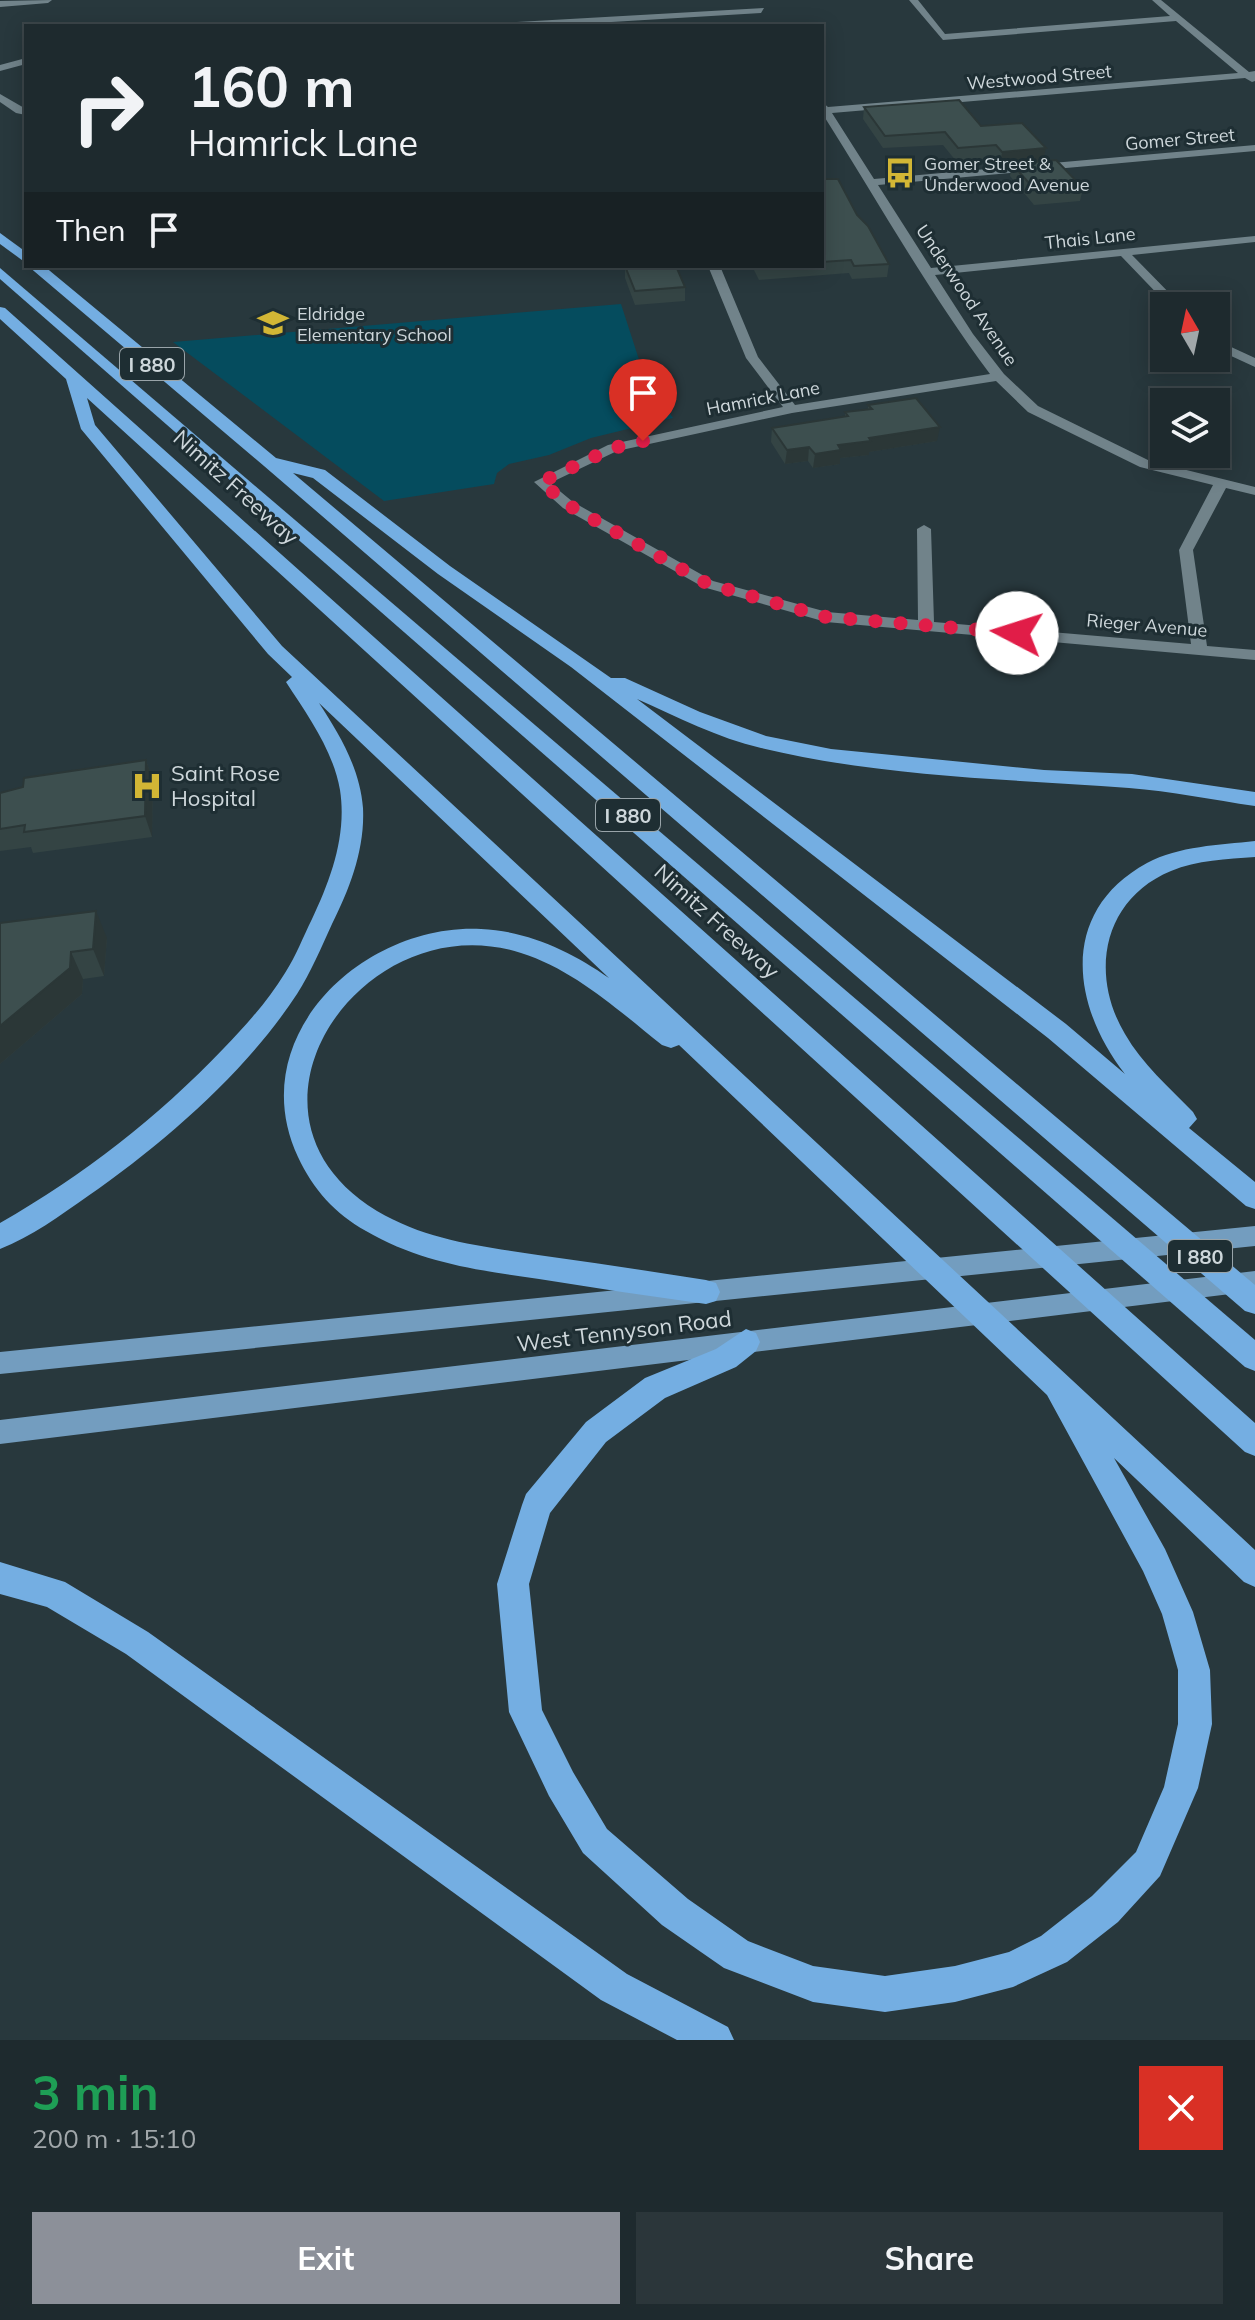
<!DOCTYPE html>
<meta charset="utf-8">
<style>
:root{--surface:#1e2a2e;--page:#2b363a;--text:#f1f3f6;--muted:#a1a7aa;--line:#3c464a;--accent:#8c9099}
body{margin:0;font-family:Mulish,sans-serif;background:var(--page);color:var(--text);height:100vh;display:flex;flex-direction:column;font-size:30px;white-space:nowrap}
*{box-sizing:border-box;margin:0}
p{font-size:26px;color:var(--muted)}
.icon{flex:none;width:44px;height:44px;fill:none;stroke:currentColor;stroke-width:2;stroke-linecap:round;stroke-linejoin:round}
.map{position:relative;height:2040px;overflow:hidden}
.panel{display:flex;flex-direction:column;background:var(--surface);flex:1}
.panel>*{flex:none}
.guide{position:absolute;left:24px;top:24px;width:800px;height:244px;border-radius:0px;box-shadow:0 4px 20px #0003,0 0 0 2px var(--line);background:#1e2a2e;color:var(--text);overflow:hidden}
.needle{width:52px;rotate:351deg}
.buttons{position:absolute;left:1150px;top:292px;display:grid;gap:16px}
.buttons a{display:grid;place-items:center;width:80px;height:80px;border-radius:0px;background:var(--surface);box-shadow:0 4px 20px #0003,0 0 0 2px var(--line);font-size:40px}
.pin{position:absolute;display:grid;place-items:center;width:68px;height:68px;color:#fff;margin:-82px -34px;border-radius:50% 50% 50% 0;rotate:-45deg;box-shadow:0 0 8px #0007}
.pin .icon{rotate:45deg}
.me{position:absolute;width:88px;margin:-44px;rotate:275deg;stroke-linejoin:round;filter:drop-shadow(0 0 6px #0008)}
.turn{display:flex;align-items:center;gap:28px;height:168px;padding:0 32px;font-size:36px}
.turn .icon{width:104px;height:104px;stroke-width:2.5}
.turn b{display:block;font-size:56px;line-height:68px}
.then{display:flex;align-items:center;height:76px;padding:0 32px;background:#0003;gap:16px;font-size:30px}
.round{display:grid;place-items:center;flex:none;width:84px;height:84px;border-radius:0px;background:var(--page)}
.head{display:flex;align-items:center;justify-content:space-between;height:136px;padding:0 32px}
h1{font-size:48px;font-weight:700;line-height:60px;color:#1e9e55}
.action{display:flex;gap:16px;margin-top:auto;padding:16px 32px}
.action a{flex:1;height:92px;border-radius:0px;background:var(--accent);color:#fff;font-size:32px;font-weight:700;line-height:92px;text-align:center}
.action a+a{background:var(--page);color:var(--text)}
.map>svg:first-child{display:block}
.green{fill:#054c5e}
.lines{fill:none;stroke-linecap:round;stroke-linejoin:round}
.minor{fill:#71838a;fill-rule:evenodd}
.major{fill:#739dbf;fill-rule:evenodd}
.highway{fill:#74aee2;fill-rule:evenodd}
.wall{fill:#344444}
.shaded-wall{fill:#2b3737}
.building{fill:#3d4f4f;stroke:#2b3737;stroke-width:2}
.route{stroke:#e11d48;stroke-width:14;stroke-dasharray:0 25.2}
.labels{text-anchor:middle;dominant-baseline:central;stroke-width:6;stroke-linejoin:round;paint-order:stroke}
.far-street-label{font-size:18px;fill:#ced7db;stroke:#1e2e33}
.far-poi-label{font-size:18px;fill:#ced7db;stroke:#1e2e33;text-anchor:start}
.shield{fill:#1e2e33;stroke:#99a4a9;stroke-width:2}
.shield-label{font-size:20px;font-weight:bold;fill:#ced7db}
.street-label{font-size:22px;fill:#ced7db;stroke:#1e2e33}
.poi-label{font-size:22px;fill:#ced7db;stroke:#1e2e33;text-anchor:start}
</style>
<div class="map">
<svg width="1255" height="2040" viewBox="0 0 1255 2040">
<rect width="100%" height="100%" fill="#28383d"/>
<!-- green -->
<path class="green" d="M621,304L644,375L673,418L591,438L549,455L509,464L497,473L494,484L384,501L173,342Z"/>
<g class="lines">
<!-- minor -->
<g class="minor">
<path d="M52,0L48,3L0,7V1Z"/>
<path d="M909,0H918L945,34L1170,16L1152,0H1161L1249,72L1255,71V81L1252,82L1245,78L832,113L874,179L1255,145V151L878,185L931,268L1255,236V242L1132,255L1182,306H1169L1121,256L935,275L973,334L1004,374L1038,406L1150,461L1255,487V495L1226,488L1193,550L1207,646L1255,650V660L826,622L703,587L563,508L534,482L608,445L783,407L746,358L708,266H720L758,357L795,405L990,374C928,291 877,200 822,113V102L828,107L1238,73L1176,21L943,40ZM996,381L1028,412L1140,467L1213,485L1179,550L1191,644L934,622L931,529L924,525L917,529L918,620L827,612L713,581L573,502L550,483L617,451L792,413Z"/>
<path d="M764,8L761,13L545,26H496L501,23Z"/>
<path d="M26,58V64L0,71V65Z"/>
<path d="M0,94L26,109V115L16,113L0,102Z"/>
<path d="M1216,340L1255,358V367L1216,349Z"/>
</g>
<!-- major -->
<g class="major">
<path d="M1255,1226V1246L0,1374V1352Z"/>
<path d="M1255,1271V1291L0,1444V1420Z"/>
</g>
<!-- highway -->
<g class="highway">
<path d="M0,233L26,252V263L0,244Z"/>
<path d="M28,266H44L276,458L325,470L450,566L611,678H625L700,712L766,736L831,749L1044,770L1132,774L1255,792V806C1213,800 1171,791 1129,788C1007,779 881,777 761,748C718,738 677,717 637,699L1066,1024L1125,1074C1071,1005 1059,911 1147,863C1179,846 1219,845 1255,841V857C1227,859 1197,860 1171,871C1103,899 1089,974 1125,1034C1142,1064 1169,1087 1193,1112L1197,1119L1189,1128L1255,1182V1209L1246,1206L1048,1038L571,667L438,574L313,478L293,473L1255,1285V1314L1245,1311L264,466Z"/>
<path d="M0,268L1255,1340V1371L1245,1367L0,279Z"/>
<path d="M0,307L5,308L1255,1423V1456L1245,1452L87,398L95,425L282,646L1255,1550V1587L1244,1582L1114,1458L1165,1549L1193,1612L1210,1670L1212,1724L1198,1788L1160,1876L1118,1922L1067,1962L1013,1987L955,2002L885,2012L813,2002L724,1968L662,1925L583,1853L549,1796L509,1712L497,1584L522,1505L526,1494L586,1422L645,1378L716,1349L746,1329L756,1333L760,1342L756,1351L736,1367L665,1398L606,1442L550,1513L529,1584L542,1710L573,1772L607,1829L688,1899L748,1941L813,1966L885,1976L955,1966L1009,1952L1041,1936L1092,1896L1136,1852L1164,1787L1178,1724V1670L1162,1614L1143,1571L1047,1395L679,1045L671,1048L662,1045C619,1011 575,970 521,953C364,902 216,1113 377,1211C428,1241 481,1246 538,1255C594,1263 650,1271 706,1280L716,1283L720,1292L716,1301L706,1304C650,1296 594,1288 539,1279C477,1270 421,1263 366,1231C335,1214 313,1189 298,1157C242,1037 363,923 481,929C528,931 572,952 609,978L319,703C340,735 360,769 363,808C365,849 350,888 332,924C321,948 311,972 297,994C246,1072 164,1143 88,1196C61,1215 31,1237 0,1249V1223C84,1175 157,1118 224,1048C246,1025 268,1001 285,973C296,956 303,937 312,919C331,879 347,835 340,790C333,750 308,716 286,682L292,677L268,654L81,429L66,379L0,319Z"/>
<path d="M0,1562L65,1582L148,1632L627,1974L728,2027L734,2040H677L601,2000L126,1654L47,1607L0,1594Z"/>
</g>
</g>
<!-- wall -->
<g class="wall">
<path d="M864,107L981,126L1043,161L1083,188L1080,201L1034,205L1010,176L1012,164L1000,165L994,158L956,161L943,145L883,148L863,119Z"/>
<path d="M822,179L857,215L889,264L887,277L852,279L849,273L759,280L752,266H822Z"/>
<path d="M625,266L685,287V301L635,305L625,278Z"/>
<path d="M868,405L937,441L869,452V455L840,458V464L813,468L808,461L785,464L771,442L772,428L845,417V412L868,410Z"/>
<path d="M146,760L153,781L152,837L33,853L31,847L0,851V793Z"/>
<path d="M0,923L107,938L104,976L83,979L82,994L0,1064Z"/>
</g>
<!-- shaded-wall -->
<g class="shaded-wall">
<path d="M1046,148L1043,161L1000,165L1002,152Z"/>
<path d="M940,427L937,441L869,452V455L840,458V464L813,468L815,454L838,445L869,438Z"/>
<path d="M809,447L808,461L785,464L787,450Z"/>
<path d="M146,760L153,781L152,837L145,816Z"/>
<path d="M96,911L107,938L104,976L93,949Z"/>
<path d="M71,952L83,979L82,994L0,1064V1026Z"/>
</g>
<!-- building -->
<g class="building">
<path d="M959,100L981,126L1022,123L1046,148L1002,152L996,145L958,148L945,132L885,136L864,107Z"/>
<path d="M1056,160L1083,188L1037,192L1012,164Z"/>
<path d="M822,179H838L857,215L868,226L889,264L854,266L851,260L822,262Z"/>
<path d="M625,266H676L685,287L635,291Z"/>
<path d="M916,398L940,427L869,438L871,441L838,445L841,450L815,454L809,447L787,450L772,428L848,416L845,412L872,409L868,405Z"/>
<path d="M146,760L145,816L24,832L25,825L0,829V793L23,787L24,778Z"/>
<path d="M96,911L93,949L71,952L70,968L0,1026V923Z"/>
</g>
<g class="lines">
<!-- route -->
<path class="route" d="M643,441L613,448L541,482L568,505L708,584L826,617L1017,633"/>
</g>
<!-- icons -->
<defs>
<g id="bus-bare" transform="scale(2.4)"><path d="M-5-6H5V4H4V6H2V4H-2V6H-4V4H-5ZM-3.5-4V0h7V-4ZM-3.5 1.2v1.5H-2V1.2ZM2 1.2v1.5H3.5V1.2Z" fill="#d2b635" stroke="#1e2e33" stroke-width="2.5" paint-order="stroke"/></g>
<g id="school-bare" transform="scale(2.4)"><path d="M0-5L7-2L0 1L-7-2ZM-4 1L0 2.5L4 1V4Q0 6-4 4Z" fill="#d2b635" stroke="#1e2e33" stroke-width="2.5" paint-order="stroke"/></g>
<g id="hospital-bare" transform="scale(2.4)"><path d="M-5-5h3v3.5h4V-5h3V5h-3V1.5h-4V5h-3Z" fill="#d2b635" stroke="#1e2e33" stroke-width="2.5" paint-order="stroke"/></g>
</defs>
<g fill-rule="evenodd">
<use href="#bus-bare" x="900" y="173"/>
<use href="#school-bare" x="273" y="323"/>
<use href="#hospital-bare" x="147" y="786"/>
</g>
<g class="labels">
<!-- far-street labels -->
<g class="far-street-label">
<text transform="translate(1039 77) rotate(-5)">Westwood Street</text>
<text transform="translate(1180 139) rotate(-5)">Gomer Street</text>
<text transform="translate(1090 238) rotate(-6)">Thais Lane</text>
<text transform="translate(967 295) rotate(56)">Underwood Avenue</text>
<text transform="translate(763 398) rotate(-11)">Hamrick Lane</text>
<text transform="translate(1147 625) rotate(5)">Rieger Avenue</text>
</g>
<!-- far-poi labels -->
<g class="far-poi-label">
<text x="924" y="163">Gomer Street &amp;<tspan x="924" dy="21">Underwood Avenue</tspan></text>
<text x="297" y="313">Eldridge<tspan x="297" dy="21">Elementary School</tspan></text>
</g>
<!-- shield labels -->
<g class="shield">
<rect x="120" y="348" width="64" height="32" rx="6"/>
<rect x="596" y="799" width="64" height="32" rx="6"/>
<rect x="1168" y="1240" width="64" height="32" rx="6"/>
</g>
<g class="shield-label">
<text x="152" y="364">I 880</text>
<text x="628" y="815">I 880</text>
<text x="1200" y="1256">I 880</text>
</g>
<!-- street labels -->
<g class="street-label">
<text transform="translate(236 487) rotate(42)">Nimitz Freeway</text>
<text transform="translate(717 921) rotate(42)">Nimitz Freeway</text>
<text transform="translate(624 1331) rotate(-7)">West Tennyson Road</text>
</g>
<!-- poi labels -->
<g class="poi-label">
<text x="171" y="773">Saint Rose<tspan x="171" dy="25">Hospital</tspan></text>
</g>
</g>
</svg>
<div class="buttons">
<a><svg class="needle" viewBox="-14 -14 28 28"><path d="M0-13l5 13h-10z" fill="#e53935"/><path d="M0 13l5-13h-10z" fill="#a1a7aa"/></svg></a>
<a><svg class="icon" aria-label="layers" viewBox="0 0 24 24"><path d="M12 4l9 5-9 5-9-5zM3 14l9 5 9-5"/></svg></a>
</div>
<div class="pin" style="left:643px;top:441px;background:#d93025"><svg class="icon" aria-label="arrive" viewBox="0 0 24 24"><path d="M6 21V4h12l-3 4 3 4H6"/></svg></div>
<svg class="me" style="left:1017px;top:633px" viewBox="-20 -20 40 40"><circle r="19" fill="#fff"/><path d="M0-13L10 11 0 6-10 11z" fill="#e11d48"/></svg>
<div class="guide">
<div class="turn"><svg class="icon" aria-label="right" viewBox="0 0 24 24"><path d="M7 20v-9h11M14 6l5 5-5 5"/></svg><div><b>160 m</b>Hamrick Lane</div></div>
<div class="then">Then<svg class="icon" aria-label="arrive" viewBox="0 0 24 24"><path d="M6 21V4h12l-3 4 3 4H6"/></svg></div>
</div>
</div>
<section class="panel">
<div class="head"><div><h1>3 min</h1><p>200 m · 15:10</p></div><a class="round" style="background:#d93025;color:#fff"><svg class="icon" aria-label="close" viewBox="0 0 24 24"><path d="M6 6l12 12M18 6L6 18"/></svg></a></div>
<div class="action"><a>Exit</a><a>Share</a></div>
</section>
